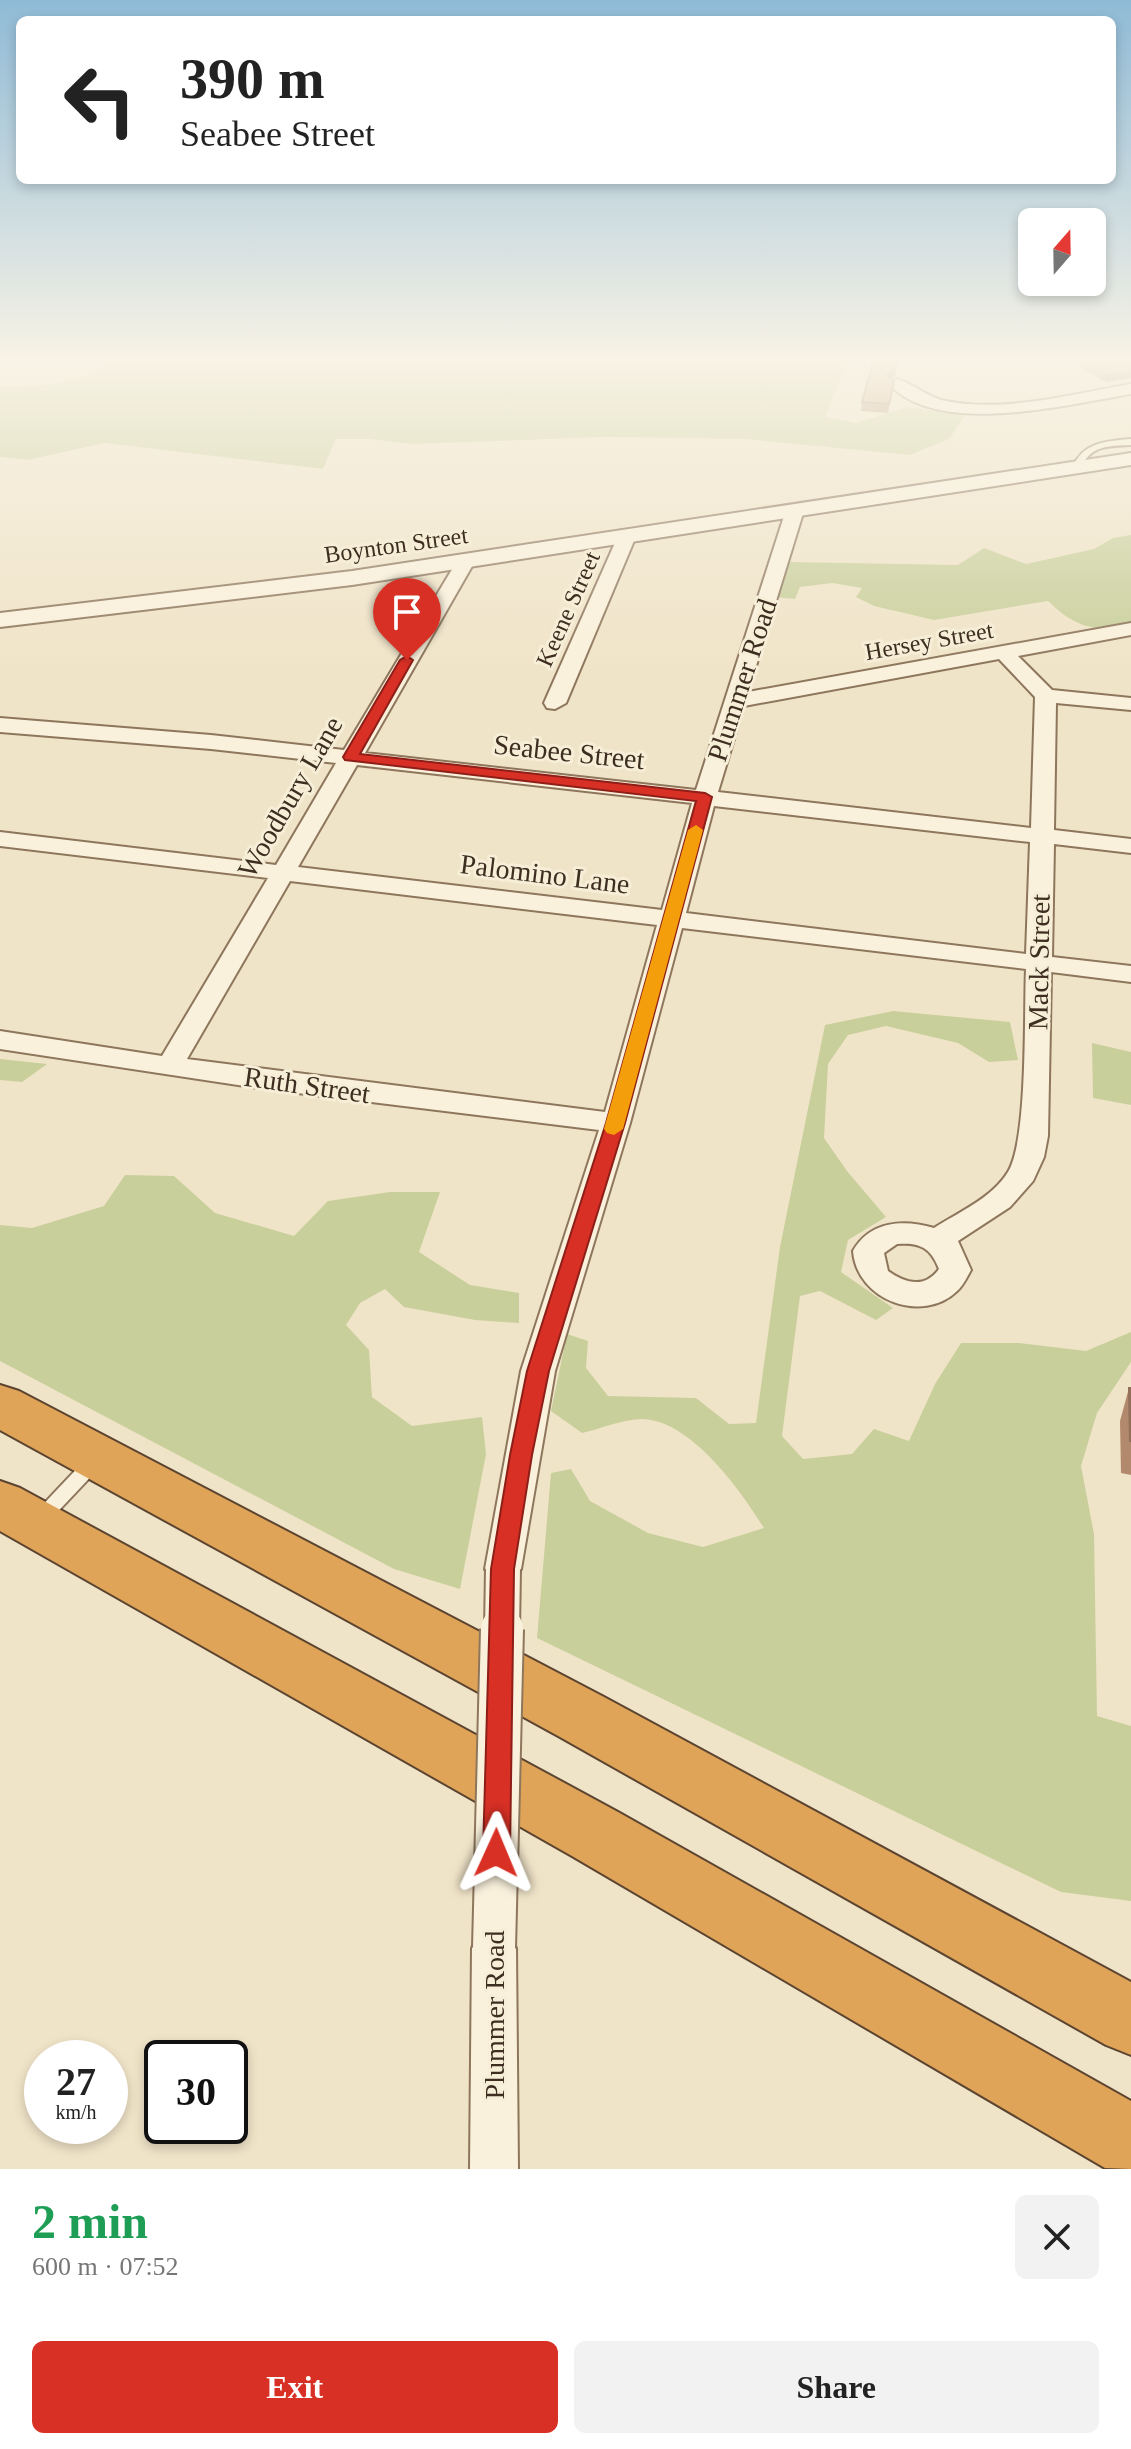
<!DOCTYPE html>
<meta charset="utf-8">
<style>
:root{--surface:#fff;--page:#f2f2f2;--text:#222;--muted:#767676;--accent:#d93025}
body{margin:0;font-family:"Times New Roman",serif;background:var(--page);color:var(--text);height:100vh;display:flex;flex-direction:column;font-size:30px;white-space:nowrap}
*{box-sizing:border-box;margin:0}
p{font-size:26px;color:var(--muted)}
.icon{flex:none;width:44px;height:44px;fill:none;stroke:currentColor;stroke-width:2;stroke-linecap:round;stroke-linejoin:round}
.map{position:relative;height:2169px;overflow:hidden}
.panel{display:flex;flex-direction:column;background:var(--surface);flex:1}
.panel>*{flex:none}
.top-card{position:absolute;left:16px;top:16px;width:1100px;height:168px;border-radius:12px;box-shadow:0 4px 12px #0003;background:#fff;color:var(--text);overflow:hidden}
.needle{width:52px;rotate:20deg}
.buttons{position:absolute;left:1018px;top:208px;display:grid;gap:16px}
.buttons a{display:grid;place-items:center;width:88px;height:88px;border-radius:12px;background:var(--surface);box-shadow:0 4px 12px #0003;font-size:40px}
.speed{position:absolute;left:24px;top:2040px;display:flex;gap:16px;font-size:40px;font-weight:700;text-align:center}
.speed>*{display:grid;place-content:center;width:104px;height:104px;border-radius:50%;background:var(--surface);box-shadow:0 4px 12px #0003;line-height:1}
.speed small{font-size:20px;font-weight:400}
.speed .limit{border:4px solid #111;border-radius:12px;background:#fff;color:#111}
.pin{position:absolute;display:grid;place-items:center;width:68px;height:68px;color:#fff;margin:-82px -34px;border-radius:50% 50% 50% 0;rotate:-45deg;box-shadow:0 0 8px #0007}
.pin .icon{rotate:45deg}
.me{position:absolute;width:88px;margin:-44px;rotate:1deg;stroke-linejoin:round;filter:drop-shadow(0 0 6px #0008)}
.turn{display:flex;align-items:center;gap:28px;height:168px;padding:0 32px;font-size:36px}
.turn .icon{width:104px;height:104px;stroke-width:2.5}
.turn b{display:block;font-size:56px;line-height:68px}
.round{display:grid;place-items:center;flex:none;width:84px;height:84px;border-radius:12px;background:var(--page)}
.summary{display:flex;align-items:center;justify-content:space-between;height:136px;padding:0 32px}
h1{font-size:48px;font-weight:700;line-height:60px;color:#1e9e55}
.action{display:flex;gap:16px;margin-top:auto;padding:16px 32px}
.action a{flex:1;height:92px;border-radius:12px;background:var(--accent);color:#fff;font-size:32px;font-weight:700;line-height:92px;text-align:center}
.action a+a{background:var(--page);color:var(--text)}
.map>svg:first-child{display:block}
.green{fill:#c9cf9b}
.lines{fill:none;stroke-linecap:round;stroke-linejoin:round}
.service-casing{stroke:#8d765c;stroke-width:4}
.minor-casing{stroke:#8d765c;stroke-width:4}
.tertiary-casing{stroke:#8d765c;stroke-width:4}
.motorway-casing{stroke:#5b4430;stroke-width:4}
.service{fill:#faf1dc;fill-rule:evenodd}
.minor{fill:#faf1dc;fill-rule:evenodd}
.tertiary{fill:#faf1dc;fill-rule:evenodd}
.motorway{fill:#e0a458;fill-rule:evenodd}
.minor-bridge-far1-casing{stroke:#8d765c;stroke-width:38;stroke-linecap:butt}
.minor-bridge-casing{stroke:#8d765c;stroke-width:46;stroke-linecap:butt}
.minor-bridge-far1{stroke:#faf1dc;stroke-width:34}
.minor-bridge{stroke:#faf1dc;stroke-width:42}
.wall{fill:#b2896c}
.shaded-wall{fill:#916f58}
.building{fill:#cf9f7d;stroke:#916f58;stroke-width:2}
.route{fill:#d93025;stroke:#8d1f18;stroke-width:2}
.slow{fill:#f59e0b}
.labels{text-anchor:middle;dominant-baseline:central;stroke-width:6;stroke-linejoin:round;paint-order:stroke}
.far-street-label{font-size:24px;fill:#3d2e20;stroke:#f7eed8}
.street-label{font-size:28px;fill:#3d2e20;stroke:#f7eed8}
</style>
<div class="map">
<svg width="1131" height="2169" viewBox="0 0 1131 2169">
<rect width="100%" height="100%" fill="#f0e4c8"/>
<!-- green -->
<g class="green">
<path d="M111,362H848L825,417L856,423L907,407L965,415L949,439L910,455L745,439L608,437L413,444L369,439H336L323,469L104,443L28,460L0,457V387C37,387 81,384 111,362Z"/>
<path d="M1131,535V625C1094,632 1076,628 1048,601L934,620L874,606L856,597L862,588L832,583L800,587L795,599L775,597L789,562L958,565L984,548L1026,564L1094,549L1113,538Z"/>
<path d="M893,1011L1010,1022L1018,1060L989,1062L958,1043L886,1026L848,1035L828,1064L824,1138L847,1171L886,1217L848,1240L841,1272L893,1308L876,1320L820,1291L800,1296L782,1436L803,1459L852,1454L874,1429L909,1441L935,1384L961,1343H1019L1086,1351L1131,1332V1362L1097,1413L1081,1466L1094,1534L1097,1716L1131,1726V1901L1061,1892L537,1638L551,1473L571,1469L590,1501L648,1533L703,1547L764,1528C741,1491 691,1420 642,1419C623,1419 600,1429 582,1433L551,1411L567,1334L588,1341L586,1368L608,1396L696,1398L729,1424L756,1423L780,1247L825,1025Z"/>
<path d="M1092,1043L1131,1052V1105L1093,1098Z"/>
<path d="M0,1059L47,1064L22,1082L0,1080Z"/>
<path d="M125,1175L174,1176L215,1213L294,1236L328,1201L390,1192H440L419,1252L470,1285L519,1293V1323L475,1320L404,1307L385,1289L360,1303L346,1325L369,1350L372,1397L412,1426L482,1417L486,1454L460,1589L394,1569L0,1361V1225L32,1228L104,1206Z"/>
</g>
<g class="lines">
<!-- service casing -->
<g class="service-casing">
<g id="service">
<path d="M1131,439V445C1107,446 1091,445 1080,469L1073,467C1083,442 1107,441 1131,439Z"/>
<path d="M93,1456L99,1458L102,1463L99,1468L47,1523L41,1525L35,1523L32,1518L35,1513L87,1458Z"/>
</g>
</g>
<!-- minor casing -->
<g class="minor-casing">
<g id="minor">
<path d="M897,379C913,384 925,395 941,400C1001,414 1072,394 1131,384V394C1068,404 938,438 889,384Z"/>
<path d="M795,505L804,510L748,692L1131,623V635L1018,656L1052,690L1131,698V710L1056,703L1054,830L1131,839V853L1054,844L1052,957L1131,966V982L1051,972L1048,1136L1044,1157L1033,1181L1010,1207L958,1241L971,1270C967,1277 963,1286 957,1291C923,1324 857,1301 853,1251C870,1221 903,1219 934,1228C959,1212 992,1198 1008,1172C1028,1139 1024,1014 1026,969L682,928L630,1123L555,1371L521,1569L516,1580L503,1584L490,1580L485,1569L521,1371L599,1130L265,1089L0,1049V1031L162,1056L268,878L0,846V832L276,865L336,763L211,749L0,732V718L211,735L344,750L457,561L466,555L475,561L365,753L696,790L786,510ZM999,659L1035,697L1031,828L718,792L744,706ZM357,765L692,803L662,910L298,867ZM714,806L1030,842L1026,954L686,913ZM290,881L657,925L605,1112L187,1059ZM897,1244C920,1242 931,1248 939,1269C925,1289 905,1283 888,1271L884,1253Z"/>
<path d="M627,530L636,536L566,703L555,709L547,708L544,703L618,536Z"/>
<path d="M494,1927L509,1933L516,1948L518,2169H470L472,1948L479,1933Z"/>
</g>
</g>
<!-- tertiary casing -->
<g class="tertiary-casing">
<path id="tertiary" d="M1131,453V465L352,585L0,627V613L352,571Z"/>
</g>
<!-- motorway casing -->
<g class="motorway-casing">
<g id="motorway">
<path d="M0,1385L19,1391L604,1697L1131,1982V2055L1106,2045L560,1737L0,1430Z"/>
<path d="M0,1481L20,1488L618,1812L1131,2101V2169L1105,2168L572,1856L0,1531Z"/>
</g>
</g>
<!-- service -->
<use href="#service" class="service"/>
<!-- minor -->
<use href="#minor" class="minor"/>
<!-- tertiary -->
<use href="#tertiary" class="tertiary"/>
<!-- motorway -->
<use href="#motorway" class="motorway"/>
<!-- minor-bridge-far1 casing -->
<g class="minor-bridge-far1-casing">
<path id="minor-bridge-far1" d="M502,1631L503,1569"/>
</g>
<!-- minor-bridge casing -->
<g class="minor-bridge-casing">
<path id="minor-bridge" d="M494,1948L502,1629"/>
</g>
<!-- minor-bridge-far1 -->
<use href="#minor-bridge-far1" class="minor-bridge-far1"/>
<!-- minor-bridge -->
<use href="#minor-bridge" class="minor-bridge"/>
</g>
<!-- wall -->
<g class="wall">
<path d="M1073,362H1131V378L1105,382Z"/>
<path d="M896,374L891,379L893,390L888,413L861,411L862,402Z"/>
<path d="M1129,1388H1131V1475L1121,1473L1120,1421Z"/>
</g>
<!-- shaded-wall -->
<g class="shaded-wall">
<path d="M897,365L896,374L886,384L887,375Z"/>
<path d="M1131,372V378L1105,382L1106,375Z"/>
</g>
<!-- building -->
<g class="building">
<path d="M873,362H896L897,365L887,375L894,382L889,404L862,402Z"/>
<path d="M1084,362H1131V372L1106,375Z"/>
<path d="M1129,1388H1131V1441H1130Z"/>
</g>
<!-- sky -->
<linearGradient id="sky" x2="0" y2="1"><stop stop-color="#8fbad6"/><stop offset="0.54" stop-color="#f8f3e6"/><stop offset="1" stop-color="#f8f3e6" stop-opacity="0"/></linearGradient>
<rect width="1131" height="666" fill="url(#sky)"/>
<!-- route -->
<path class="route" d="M407,656L413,660L360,754L705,793L712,797L625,1123L549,1371L532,1455L514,1569L510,1853L506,1862L496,1866L487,1862L483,1853L491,1569L510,1455L527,1371L606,1123L696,801L345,760L343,757L400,660Z"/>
<!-- slow -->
<path class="slow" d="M696,825L703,830L623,1129L614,1135L607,1133L604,1129L688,830Z"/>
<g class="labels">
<!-- far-street labels -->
<g class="far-street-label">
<text transform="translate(396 545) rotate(-8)">Boynton Street</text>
<text transform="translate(568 609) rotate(-66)">Keene Street</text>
<text transform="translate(929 641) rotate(-10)">Hersey Street</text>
</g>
<!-- street labels -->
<g class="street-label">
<text transform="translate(742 680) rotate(-72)">Plummer Road</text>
<text transform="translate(569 752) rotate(6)">Seabee Street</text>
<text transform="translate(290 797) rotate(-60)">Woodbury Lane</text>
<text transform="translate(545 874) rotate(7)">Palomino Lane</text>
<text transform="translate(1039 962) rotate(-89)">Mack Street</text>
<text transform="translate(307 1085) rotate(8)">Ruth Street</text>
<text transform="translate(494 2015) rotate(-90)">Plummer Road</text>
</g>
</g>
</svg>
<div class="buttons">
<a><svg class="needle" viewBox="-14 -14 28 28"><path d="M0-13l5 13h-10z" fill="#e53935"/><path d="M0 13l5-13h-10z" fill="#767676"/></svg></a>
</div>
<div class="speed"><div>27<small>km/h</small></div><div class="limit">30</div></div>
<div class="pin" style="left:407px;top:660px;background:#d93025"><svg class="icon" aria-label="arrive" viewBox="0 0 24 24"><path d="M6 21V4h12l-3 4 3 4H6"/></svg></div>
<svg class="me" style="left:496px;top:1853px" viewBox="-20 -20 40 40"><path d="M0-17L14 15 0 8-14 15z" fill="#d93025" stroke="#fff" stroke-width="4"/></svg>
<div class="top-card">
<div class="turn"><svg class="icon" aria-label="left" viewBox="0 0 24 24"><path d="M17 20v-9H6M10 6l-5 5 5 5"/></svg><div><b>390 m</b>Seabee Street</div></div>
</div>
</div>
<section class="panel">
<div class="summary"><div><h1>2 min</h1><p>600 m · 07:52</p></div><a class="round"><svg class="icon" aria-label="close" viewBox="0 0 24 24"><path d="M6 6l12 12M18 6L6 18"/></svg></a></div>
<div class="action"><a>Exit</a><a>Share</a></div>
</section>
